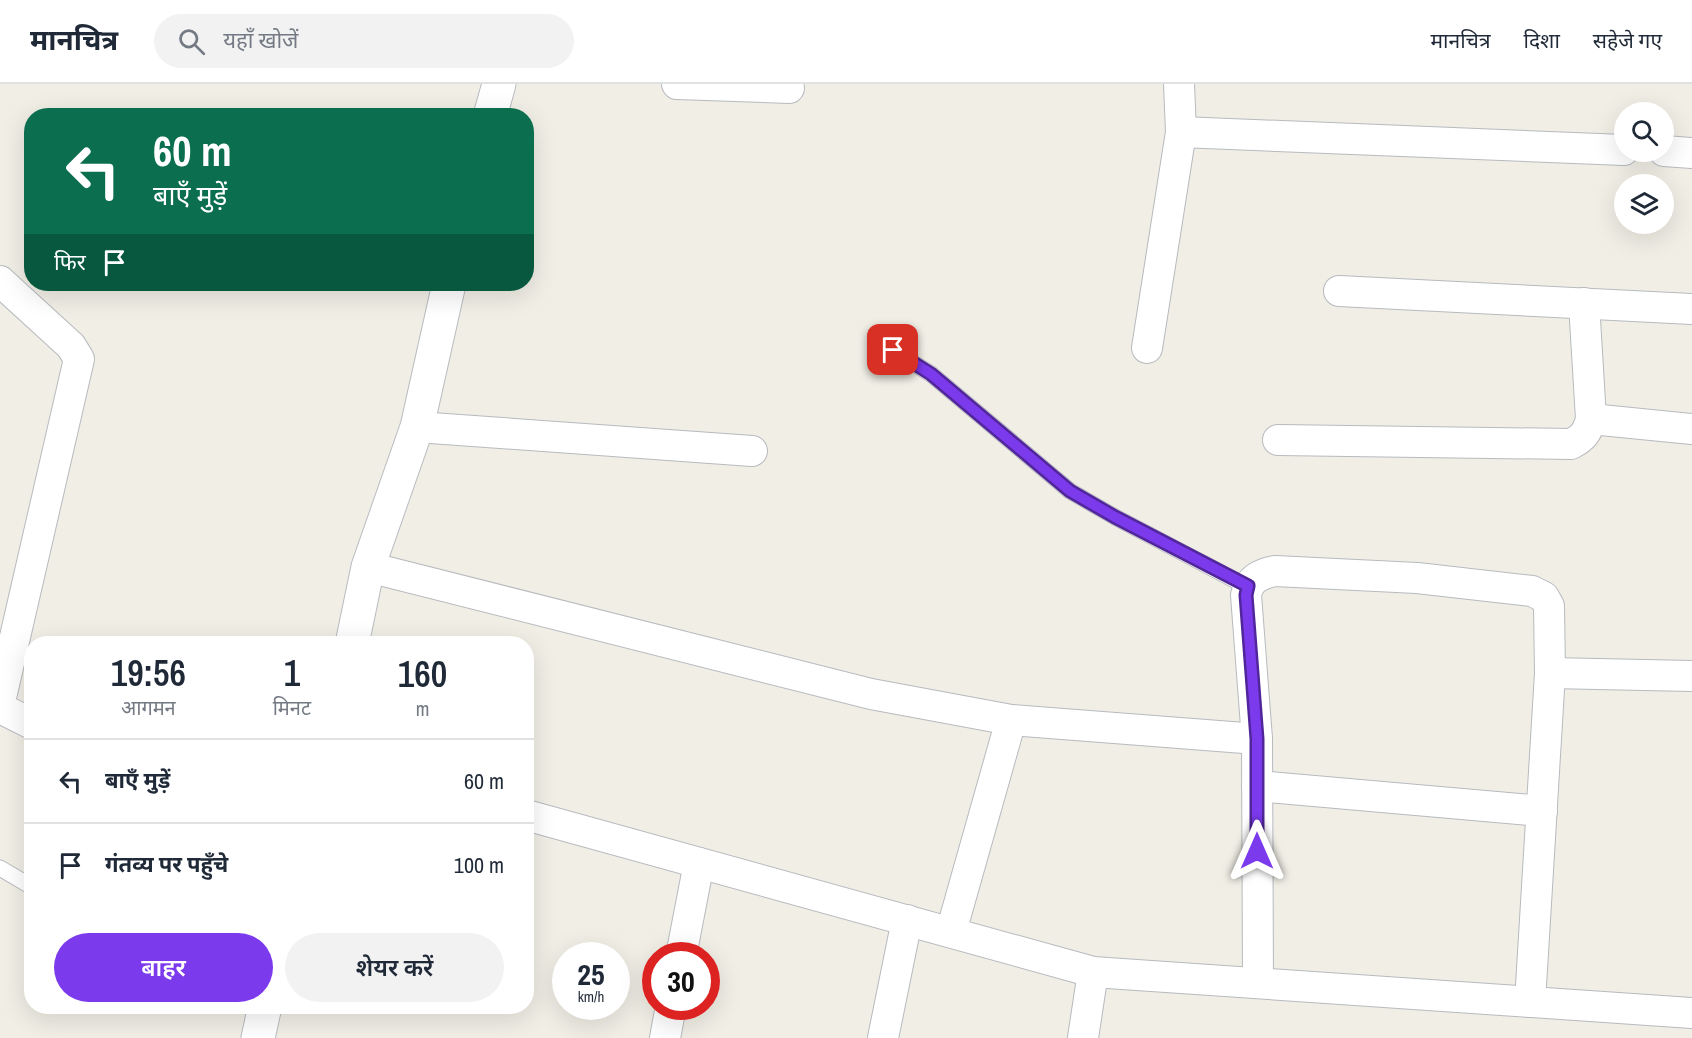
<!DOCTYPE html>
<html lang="hi">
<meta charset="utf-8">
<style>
:root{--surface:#fff;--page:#f2f2f3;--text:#1f2937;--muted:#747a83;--line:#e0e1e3;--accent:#7c3aed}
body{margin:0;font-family:"Archivo Narrow","Noto Sans Devanagari",sans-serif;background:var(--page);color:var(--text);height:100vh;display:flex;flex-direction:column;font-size:22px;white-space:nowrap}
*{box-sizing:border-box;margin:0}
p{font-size:20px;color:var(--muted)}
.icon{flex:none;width:33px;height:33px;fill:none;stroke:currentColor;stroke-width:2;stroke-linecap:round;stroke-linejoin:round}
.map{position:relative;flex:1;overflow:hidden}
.side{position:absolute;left:24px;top:552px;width:510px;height:378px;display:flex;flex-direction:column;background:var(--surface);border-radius:24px;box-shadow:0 6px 24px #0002}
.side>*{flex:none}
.banner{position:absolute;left:24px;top:24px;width:510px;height:183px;border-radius:24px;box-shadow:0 6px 24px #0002;background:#0b6e4f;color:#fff;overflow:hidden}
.tools{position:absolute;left:1614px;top:18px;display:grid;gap:12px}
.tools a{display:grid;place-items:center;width:60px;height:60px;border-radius:50%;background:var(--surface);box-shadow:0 6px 24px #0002;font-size:30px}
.speed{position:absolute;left:552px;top:858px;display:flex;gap:12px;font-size:30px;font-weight:700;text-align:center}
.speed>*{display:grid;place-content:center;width:78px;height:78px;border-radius:50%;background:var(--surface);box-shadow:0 6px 24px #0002;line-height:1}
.speed small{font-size:15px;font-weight:400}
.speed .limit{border:9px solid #d22;background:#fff;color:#111}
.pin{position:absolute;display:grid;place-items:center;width:51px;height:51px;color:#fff;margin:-26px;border-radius:12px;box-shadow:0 3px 9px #0006}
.me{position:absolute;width:66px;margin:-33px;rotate:0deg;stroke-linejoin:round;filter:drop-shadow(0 0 4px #0008)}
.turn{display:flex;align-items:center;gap:21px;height:126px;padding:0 30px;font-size:27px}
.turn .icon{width:78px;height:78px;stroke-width:2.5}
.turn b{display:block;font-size:42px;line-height:51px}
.then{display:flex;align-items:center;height:57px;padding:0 30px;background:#0003;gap:12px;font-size:22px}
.eta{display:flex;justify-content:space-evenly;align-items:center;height:102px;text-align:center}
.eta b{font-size:36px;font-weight:600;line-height:42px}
.cta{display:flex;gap:12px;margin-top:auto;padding:12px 30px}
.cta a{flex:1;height:69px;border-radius:36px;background:var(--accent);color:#fff;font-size:24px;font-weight:600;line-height:69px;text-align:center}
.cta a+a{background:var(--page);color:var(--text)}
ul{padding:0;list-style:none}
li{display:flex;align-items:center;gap:18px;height:84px;padding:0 30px;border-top:2px solid var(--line)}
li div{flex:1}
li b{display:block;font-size:22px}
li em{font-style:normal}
header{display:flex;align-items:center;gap:36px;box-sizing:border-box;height:84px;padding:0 30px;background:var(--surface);border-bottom:2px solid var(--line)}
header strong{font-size:28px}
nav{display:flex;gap:33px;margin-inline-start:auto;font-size:21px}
.search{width:420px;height:54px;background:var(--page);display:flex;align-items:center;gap:15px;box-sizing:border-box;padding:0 21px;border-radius:33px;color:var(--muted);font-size:22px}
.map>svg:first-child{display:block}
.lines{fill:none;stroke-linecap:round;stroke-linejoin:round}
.lane-casing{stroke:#b7babf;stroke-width:17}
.street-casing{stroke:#b7babf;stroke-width:32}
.secondary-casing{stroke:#b8bbc1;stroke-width:35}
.lane{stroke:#fff;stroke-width:15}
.street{stroke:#fff;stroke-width:30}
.secondary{stroke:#fff;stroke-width:33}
.route-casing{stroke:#51269a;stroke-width:15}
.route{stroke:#7c3aed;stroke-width:10}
</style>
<header>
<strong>मानचित्र</strong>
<div class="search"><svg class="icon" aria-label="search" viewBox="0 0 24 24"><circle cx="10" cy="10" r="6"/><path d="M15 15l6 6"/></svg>यहाँ खोजें</div>
<nav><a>मानचित्र</a><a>दिशा</a><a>सहेजे गए</a></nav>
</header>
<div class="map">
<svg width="1692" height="954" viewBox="0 0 1692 954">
<rect width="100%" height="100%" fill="#f0eee5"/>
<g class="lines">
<!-- lane casing -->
<g class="lane-casing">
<g id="lane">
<path d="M876,256L931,290L1070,407L1115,433L1248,503"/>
<path d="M0,784L32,803"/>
</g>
</g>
<!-- street casing -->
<g class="street-casing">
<g id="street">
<path d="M677,0L789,4"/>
<path d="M1181,48L1624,66"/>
<path d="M1664,67L1692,69"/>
<path d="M0,197L71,262L79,275L0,618"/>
<path d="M1339,207L1692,225"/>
<path d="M1147,264L1181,48L1179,0"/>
<path d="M1591,335L1692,345"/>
<path d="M417,343L752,367"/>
<path d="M1278,356L1571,360C1583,354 1587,349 1591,335L1584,219"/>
<path d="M368,483L871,610L1011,636L1257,655"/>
<path d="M1550,589L1692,592"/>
<path d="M0,624L32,640"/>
<path d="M1257,702L1542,727"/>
<path d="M526,731L1093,888L1692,929"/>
<path d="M951,848L1011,636"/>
<path d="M681,872L699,779"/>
<path d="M1258,898L1257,655L1246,511C1249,495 1260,490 1275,487L1417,494L1532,507L1544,513L1549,522L1550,589L1530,918"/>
<path d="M665,954L671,922"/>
<path d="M883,954L907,836"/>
<path d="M1083,954L1093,888"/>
</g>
</g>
<!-- secondary casing -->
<g class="secondary-casing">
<g id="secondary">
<path d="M490,32L499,0"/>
<path d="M352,560L368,483L417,343L449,200"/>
<path d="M258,954L265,922"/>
</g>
</g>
<!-- lane -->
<use href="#lane" class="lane"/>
<!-- street -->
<use href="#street" class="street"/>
<!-- secondary -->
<use href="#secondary" class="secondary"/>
</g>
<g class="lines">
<!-- route casing -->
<g class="route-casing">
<path id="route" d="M893,266L931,290L1070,407L1115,433L1248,502L1246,511L1257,655V767"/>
</g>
<!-- route -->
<use href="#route" class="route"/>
</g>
</svg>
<div class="tools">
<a><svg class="icon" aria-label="search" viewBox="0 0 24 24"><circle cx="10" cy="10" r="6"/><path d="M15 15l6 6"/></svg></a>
<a><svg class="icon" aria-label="layers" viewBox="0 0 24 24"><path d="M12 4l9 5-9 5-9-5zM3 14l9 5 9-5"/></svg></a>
</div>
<div class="speed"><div>25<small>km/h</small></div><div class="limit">30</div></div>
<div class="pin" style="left:893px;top:266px;background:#d93025"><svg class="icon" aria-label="arrive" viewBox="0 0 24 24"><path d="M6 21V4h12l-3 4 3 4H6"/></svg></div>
<svg class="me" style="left:1257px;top:767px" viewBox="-20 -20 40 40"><path d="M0-17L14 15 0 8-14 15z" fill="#7c3aed" stroke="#fff" stroke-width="4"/></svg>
<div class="banner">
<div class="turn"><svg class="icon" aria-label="left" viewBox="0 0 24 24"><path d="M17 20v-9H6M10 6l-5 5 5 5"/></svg><div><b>60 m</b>बाएँ मुड़ें</div></div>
<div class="then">फिर<svg class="icon" aria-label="arrive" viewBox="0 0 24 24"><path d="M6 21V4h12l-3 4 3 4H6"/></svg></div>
</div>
<section class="side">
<div class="eta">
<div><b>19:56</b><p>आगमन</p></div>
<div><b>1</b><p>मिनट</p></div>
<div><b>160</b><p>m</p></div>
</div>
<ul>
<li><svg class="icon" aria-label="left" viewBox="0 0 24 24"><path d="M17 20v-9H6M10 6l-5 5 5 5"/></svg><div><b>बाएँ मुड़ें</b></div><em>60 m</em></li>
<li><svg class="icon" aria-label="arrive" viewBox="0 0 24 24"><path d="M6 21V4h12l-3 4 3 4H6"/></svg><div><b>गंतव्य पर पहुँचे</b></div><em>100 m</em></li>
</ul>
<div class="cta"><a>बाहर</a><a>शेयर करें</a></div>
</section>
</div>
